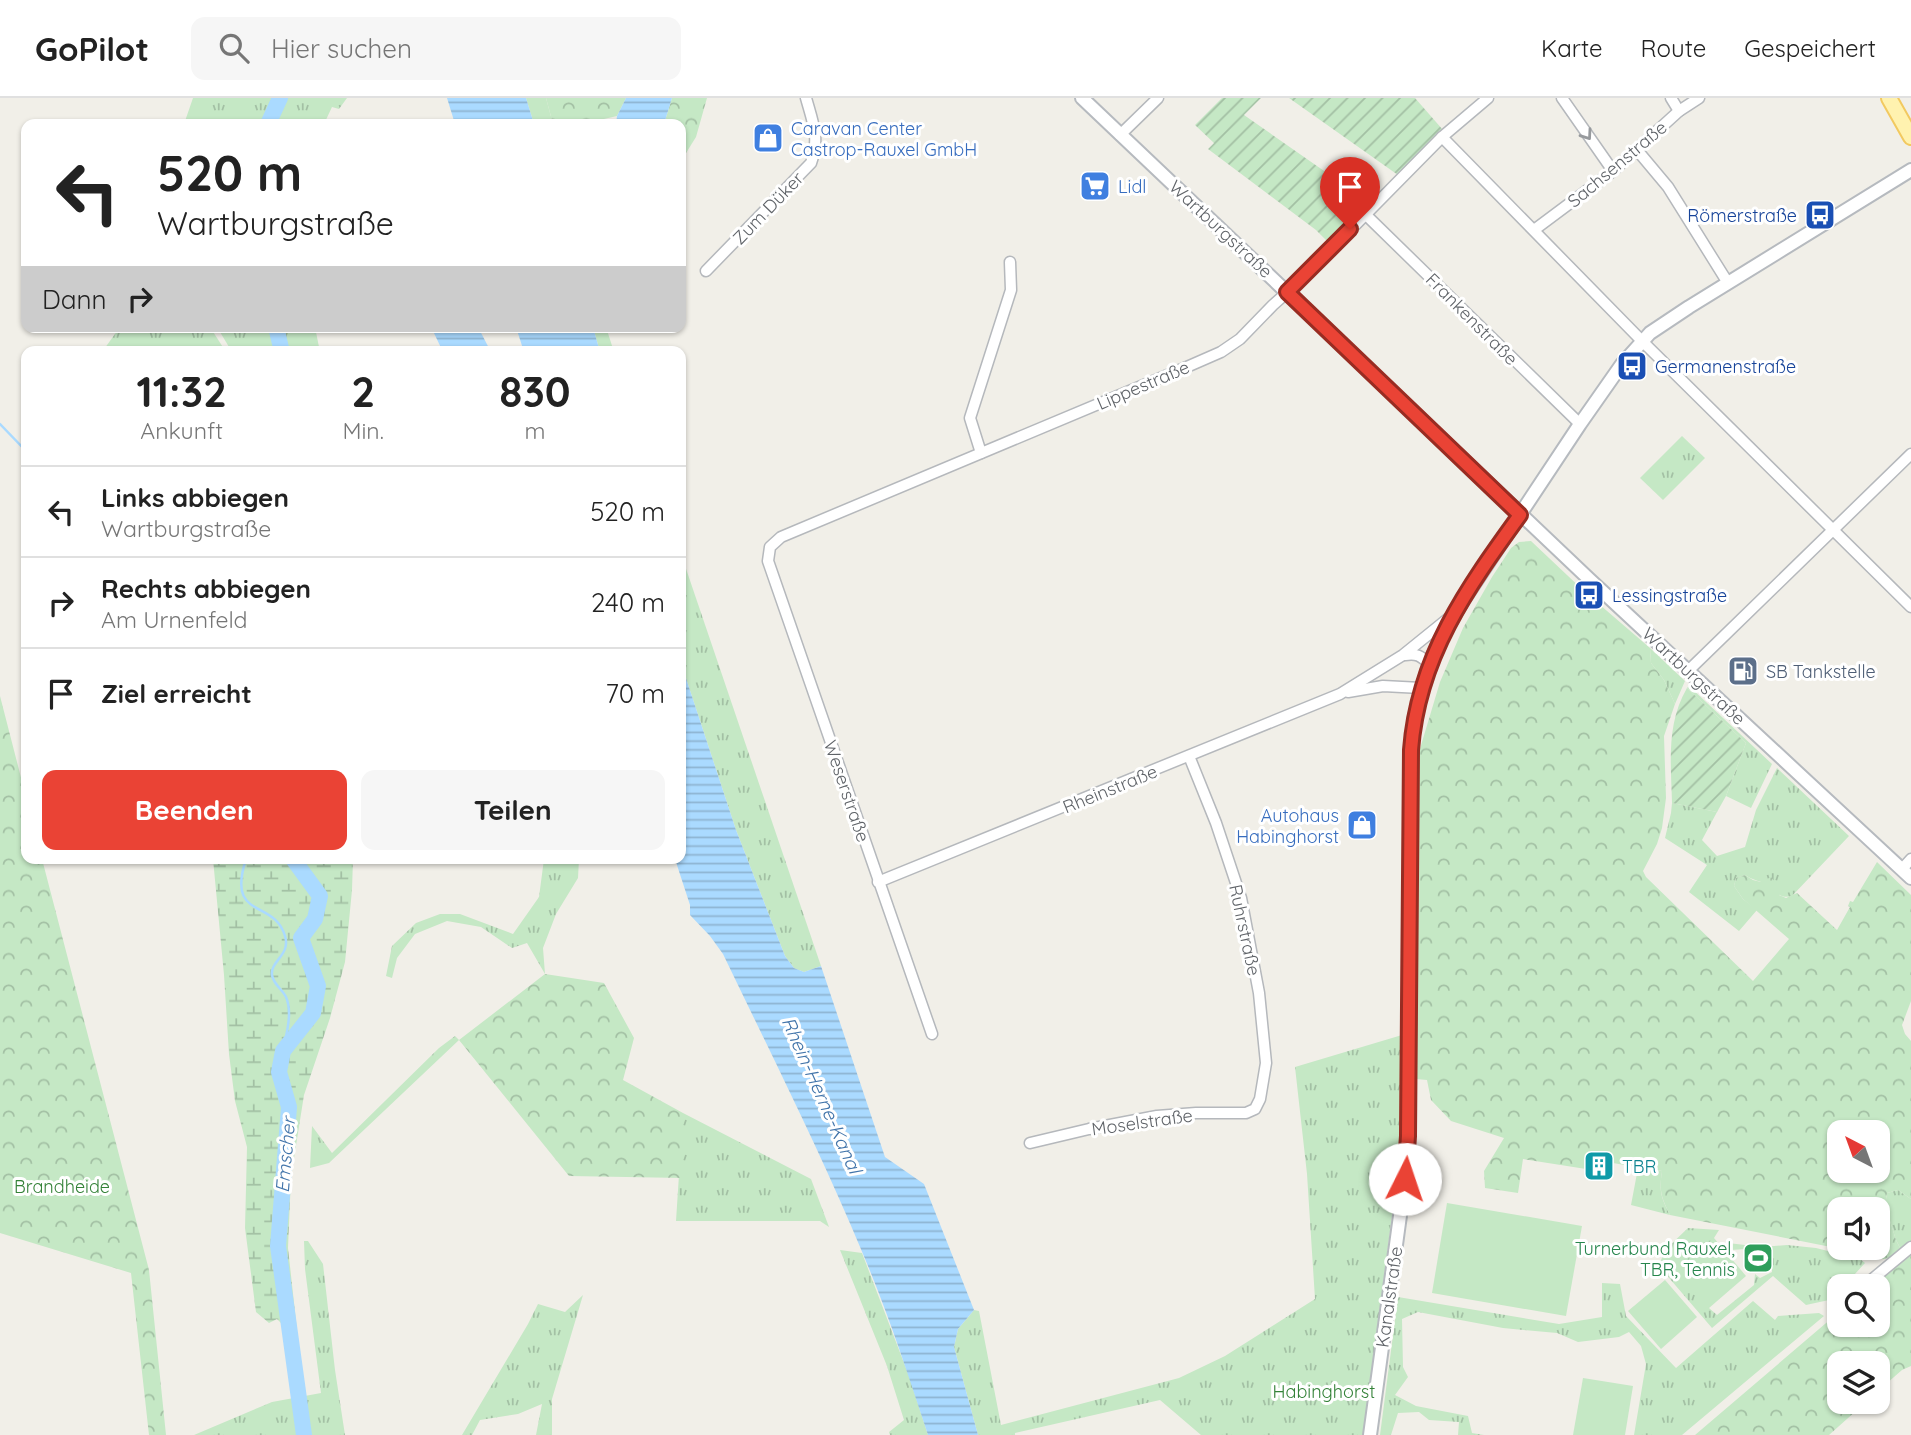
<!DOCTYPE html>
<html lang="de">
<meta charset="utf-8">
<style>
:root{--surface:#fff;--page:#f6f6f6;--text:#222;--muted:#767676;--line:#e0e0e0;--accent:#ea4335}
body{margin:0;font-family:Quicksand,sans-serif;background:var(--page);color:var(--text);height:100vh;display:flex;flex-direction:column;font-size:26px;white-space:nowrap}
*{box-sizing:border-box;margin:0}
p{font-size:23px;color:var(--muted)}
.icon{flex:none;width:38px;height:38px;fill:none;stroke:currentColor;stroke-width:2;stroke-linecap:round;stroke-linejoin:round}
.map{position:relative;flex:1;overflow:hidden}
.sheet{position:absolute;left:21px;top:248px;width:665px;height:518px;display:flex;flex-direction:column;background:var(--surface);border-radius:14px;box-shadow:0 2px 5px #0004}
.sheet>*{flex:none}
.banner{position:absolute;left:21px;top:21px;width:665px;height:214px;border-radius:14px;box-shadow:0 2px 5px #0004;background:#fff;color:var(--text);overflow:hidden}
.needle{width:46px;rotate:319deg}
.tools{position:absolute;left:1827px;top:1022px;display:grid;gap:14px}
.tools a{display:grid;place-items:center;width:63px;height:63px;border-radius:14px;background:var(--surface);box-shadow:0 2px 5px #0004;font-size:35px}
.pin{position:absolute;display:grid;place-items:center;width:60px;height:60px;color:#fff;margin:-72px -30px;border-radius:50% 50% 50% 0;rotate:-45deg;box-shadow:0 0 7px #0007}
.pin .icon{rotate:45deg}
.me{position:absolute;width:77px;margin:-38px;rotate:4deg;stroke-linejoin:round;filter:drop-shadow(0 0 5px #0008)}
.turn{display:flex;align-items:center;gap:24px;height:147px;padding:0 21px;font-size:32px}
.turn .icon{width:91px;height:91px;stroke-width:2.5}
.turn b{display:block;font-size:49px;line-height:60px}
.then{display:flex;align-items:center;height:66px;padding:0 21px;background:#0003;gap:14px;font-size:26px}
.eta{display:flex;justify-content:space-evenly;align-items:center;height:119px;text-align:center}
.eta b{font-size:42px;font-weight:700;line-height:49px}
.cta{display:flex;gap:14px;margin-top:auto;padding:14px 21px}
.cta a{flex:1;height:80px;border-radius:14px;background:var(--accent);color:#fff;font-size:28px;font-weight:700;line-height:80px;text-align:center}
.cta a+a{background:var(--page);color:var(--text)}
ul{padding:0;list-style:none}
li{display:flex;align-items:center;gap:21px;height:91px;padding:0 21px;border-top:2px solid var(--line)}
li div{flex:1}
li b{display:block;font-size:26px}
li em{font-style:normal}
header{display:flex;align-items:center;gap:42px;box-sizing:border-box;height:98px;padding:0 35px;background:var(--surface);border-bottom:2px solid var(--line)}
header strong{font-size:33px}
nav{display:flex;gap:38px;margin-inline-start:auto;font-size:24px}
.search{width:490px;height:63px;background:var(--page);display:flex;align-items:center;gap:18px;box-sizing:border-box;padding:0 24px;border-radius:14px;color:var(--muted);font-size:26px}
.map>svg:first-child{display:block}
.grass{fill:url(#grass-tufts)}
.forest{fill:url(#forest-crowns);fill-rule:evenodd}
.wetland{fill:url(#wetland-marsh)}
.garden{fill:url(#garden-furrows)}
.pitch{fill:#c5e8c5}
.water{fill:url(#water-rules)}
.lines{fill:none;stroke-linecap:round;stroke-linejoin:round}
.stream{stroke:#aadaff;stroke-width:2.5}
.river{stroke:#aadaff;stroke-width:16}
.minor-casing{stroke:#b5b8bc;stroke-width:13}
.secondary-casing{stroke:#b6babf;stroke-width:16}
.primary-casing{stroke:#f2c960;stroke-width:18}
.minor{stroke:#fff;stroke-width:10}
.secondary{stroke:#fff;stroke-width:12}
.primary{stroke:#fff2af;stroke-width:14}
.oneway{stroke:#979a9d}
.route-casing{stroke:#982c22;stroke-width:18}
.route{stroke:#ea4335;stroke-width:12}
.labels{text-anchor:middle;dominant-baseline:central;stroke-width:6;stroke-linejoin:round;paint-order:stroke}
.shop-label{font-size:18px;fill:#366cbe;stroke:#fff;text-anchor:start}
.street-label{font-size:18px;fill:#5f6368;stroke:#fff}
.transit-label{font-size:18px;fill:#164399;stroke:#fff;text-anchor:start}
.service-label{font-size:18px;fill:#4e5e75;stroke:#fff;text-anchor:start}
.culture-label{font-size:18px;fill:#0d838f;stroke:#fff;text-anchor:start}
.park-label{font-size:18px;fill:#348238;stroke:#fff}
.leisure-label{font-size:18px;fill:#27864d;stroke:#fff;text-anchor:end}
.water-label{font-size:19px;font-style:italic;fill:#4174aa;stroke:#fff}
</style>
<header>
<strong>GoPilot</strong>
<div class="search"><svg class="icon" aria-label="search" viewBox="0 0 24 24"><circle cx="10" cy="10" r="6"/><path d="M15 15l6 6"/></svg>Hier suchen</div>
<nav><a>Karte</a><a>Route</a><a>Gespeichert</a></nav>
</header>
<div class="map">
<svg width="1911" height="1337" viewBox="0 0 1911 1337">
<defs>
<pattern id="grass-tufts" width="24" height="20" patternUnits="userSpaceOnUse" patternTransform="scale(1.75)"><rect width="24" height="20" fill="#c5e8c5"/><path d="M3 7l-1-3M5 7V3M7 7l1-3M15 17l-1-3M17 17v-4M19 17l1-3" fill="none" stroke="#a3c0a4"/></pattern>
<pattern id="forest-crowns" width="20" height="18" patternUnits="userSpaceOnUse" patternTransform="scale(1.75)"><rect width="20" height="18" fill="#c5e8c5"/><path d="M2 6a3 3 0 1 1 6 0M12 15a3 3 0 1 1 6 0" fill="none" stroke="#a3c0a4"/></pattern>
<pattern id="wetland-marsh" width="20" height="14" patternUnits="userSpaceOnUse" patternTransform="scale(1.75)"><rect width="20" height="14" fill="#c5e8c5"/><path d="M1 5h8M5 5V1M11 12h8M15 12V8" fill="none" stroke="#a3c0a4"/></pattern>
<pattern id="garden-furrows" width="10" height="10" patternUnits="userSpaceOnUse" patternTransform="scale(1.75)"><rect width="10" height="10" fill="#c5e8c5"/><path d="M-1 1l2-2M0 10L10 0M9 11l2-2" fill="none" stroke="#a3c0a4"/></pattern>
<pattern id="water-rules" width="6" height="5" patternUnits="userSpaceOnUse" patternTransform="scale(1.75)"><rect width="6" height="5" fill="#aadaff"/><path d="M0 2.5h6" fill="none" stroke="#8eb4d2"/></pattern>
</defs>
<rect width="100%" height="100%" fill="#f1efe8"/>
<!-- grass -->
<g class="grass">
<path d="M193,0H347L339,11L332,9L324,26H184Z"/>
<path d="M526,0H546L553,26H534Z"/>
<path d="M120,229H210L226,254H102Z"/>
<path d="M217,229H315L320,254H232Z"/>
<path d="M593,229H606L614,254H600Z"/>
<path d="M1682,338L1705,360L1663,402L1640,380Z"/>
<path d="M681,456L821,868L804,874L794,870L785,858L736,732L681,565Z"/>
<path d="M1650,550L1685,583L1675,606L1664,582L1651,565Z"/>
<path d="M1689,588L1772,666L1751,710L1726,698L1746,645L1687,590Z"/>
<path d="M1777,670L1849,738L1792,798C1779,802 1772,790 1761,784C1756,782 1751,781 1745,777L1736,780L1734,788L1743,801L1757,812L1739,833L1689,794L1707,767L1665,740L1671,715L1672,705L1717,714L1702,742L1717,758L1745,749L1756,712Z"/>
<path d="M544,761H579L578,780L556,816L543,850L545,876L527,845L512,850L481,829L447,823L415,836L397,860L392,880L386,878L392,848L416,825L440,816H460L513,836L539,799Z"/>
<path d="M1402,937L1401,1050L1363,1337H1201L1160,1302L1015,1335V1337H978L954,1249L958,1231L974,1212L979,1213L1001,1327L1179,1280L1225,1258L1315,1201L1307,1076L1295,969Z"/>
<path d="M455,938L459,942L329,1065L310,1070L312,1028L332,1055L439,950Z"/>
<path d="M683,1015L811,1081L829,1129L820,1123H676Z"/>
<path d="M1638,1070L1662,1073C1659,1094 1661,1099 1670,1117L1631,1107Z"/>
<path d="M1898,1092L1911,1101V1147L1902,1154L1896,1142L1885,1107L1887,1095Z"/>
<path d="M1688,1130L1719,1132L1714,1140L1709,1210L1717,1217L1754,1187L1755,1176L1760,1180L1772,1174L1771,1160L1761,1150L1731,1152L1728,1145L1762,1149L1787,1147L1816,1150L1860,1161L1865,1165L1844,1188H1839V1192L1829,1202L1806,1207L1773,1178L1712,1230L1664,1174L1661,1162L1666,1151Z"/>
<path d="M304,1143H308L323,1166L335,1272L345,1337H194L272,1304L321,1295L305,1171Z"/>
<path d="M840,1152L862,1155L909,1278L928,1337H890L889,1334L904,1322L887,1268Z"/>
<path d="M1602,1185L1620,1186L1626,1218L1676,1270L1753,1203L1775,1222L1778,1218L1819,1215L1824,1218L1682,1337H1634L1646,1266L1641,1248L1629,1234L1619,1239L1578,1244L1557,1235L1503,1230L1418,1214L1402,1221L1403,1269L1408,1279L1395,1297L1416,1308L1468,1318L1472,1335L1484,1337H1458L1459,1324L1429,1322L1419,1314L1398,1315L1391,1337H1380L1398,1199L1559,1226L1602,1219Z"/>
<path d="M583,1197L552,1301V1337H536L542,1306L518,1316L480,1322L472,1337H462L528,1226L538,1206L565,1214Z"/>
</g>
<!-- forest -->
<g class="forest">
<path d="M546,0H626L617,18L582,26H553Z"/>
<path d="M672,0H707L696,39L681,63V26H664Z"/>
<path d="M1531,443L1585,494L1650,550L1651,565L1664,582L1675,606L1664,638L1666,700L1662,730L1657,746L1643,773L1646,779L1753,883L1789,841L1743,801L1734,788L1736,780L1745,777L1753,782L1761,784L1771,779L1779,790V797L1786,800L1797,795L1837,832L1850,809L1848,808L1850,803L1853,804L1877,764L1911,797V903L1902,927L1905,936L1911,943V1101L1898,1092L1887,1095L1885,1107L1896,1142L1902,1154L1885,1161H1874L1836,1150L1670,1117C1661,1099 1659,1093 1662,1073L1588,1061L1586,1071L1523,1061L1518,1095L1485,1090L1484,1073L1504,1040L1451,1023L1431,1002L1427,982L1416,981L1419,654L1440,584L1463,530L1492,479L1511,450L1519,444ZM1839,1034H1878V1073H1839ZM1839,1111H1878V1150H1839Z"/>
<path d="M0,598L26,699V761H42L149,1172L166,1337H149L131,1175L0,1135Z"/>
<path d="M545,876L604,885L634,940L623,982L683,1015V1080L569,1078L459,942Z"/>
<path d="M1911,1154V1268L1902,1272L1878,1293V1265H1839V1304H1866L1829,1337H1695L1839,1214V1227H1878V1188H1870Z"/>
</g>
<!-- wetland -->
<path class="wetland" d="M213,761H353L352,792L345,864L330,920L304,997L291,1079L288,1150L297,1232L285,1229L277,1221L269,1225L256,1214L245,1130L247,1049L235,1003L229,956L224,877Z"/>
<!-- garden -->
<g class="garden">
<path d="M1222,0H1261L1244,17L1370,105L1330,146L1316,132L1208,51L1214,45L1195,27Z"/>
<path d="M1289,0H1415L1443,32L1398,77Z"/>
<path d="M1687,590L1746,645L1726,698L1717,714L1672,705C1671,665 1666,626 1687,590Z"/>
</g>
<!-- pitch -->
<g class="pitch">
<path d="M1447,1105L1582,1128L1566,1218L1432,1195Z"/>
<path d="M1714,1140L1746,1178L1709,1210L1676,1172Z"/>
<path d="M1665,1182L1697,1219L1661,1251L1628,1213Z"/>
<path d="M1583,1280L1633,1288L1625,1337H1573Z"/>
</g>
<!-- water -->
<g class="water">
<path d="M447,0H526L534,26H455Z"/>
<path d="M626,0H672L664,26H616L617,18Z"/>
<path d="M439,229H478L491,254H443L433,233Z"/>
<path d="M516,229H593L600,254H524Z"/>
<path d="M681,565L736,732L785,858L794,870L804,874L821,868L885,1059L924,1086L974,1212L958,1231L954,1249L978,1337H928C908,1276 888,1215 863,1156C821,1055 771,956 723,856L710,838L690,817V807L675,761H681Z"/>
</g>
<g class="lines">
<!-- stream -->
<g class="stream">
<path d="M0,326L26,353"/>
<path d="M246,761C226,823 274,800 285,838C291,857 270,863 272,877C273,886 283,892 286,899C293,915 286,937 283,953"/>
</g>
<!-- river -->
<g class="river">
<path d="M268,26L280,0"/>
<path d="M276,229L282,254"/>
<path d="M293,761L320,798L315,821L301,840L318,888L313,915L283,953L279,974L289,1009L278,1148L304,1337"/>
</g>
<!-- minor casing -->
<g class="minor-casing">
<g id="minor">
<path d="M1562,0L1613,73"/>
<path d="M1671,0L1679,13"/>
<path d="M1120,37L1158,0"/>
<path d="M1442,39L1642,243L1911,509"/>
<path d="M1637,52L1668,89L1728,185"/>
<path d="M1365,116L1580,326"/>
<path d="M1534,132L1613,73L1679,13L1699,0"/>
<path d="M706,173L811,65C820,40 813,25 806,0"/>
<path d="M981,355L970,320L1011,192L1010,164"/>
<path d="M1405,557C1417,555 1421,558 1429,566"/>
<path d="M1689,572L1911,356"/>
<path d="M1348,594L1383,588L1421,590"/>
<path d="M1902,771L1911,761"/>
<path d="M878,784L1340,596L1403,557L1450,519"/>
<path d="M932,936L768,463L770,449L781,439L1189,268L1221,254L1240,241L1273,207L1300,183L1442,39L1488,0"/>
<path d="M1030,1045L1089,1031L1157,1018L1196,1015H1246L1255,1011L1260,1001L1266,965L1259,895L1241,800L1216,725L1189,658"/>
<path d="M1864,1188L1911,1149"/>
<path d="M1835,1213L1839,1209"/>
</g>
</g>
<!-- secondary casing -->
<g class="secondary-casing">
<g id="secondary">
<path d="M1082,0L1589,481L1911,780"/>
<path d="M1370,1337L1405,1081L1408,1038L1411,652L1415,618L1429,566L1441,540L1462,504L1580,326L1622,266L1650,235L1689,209L1911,72"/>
</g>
</g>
<!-- primary casing -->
<g class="primary-casing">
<path id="primary" d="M1889,0L1911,39"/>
</g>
<!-- minor -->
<use href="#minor" class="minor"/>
<!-- secondary -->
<use href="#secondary" class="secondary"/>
<!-- primary -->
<use href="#primary" class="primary"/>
</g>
<!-- one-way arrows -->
<defs><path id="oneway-chevron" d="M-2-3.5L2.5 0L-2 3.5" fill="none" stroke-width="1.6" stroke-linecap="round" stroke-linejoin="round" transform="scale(1.75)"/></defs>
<use class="oneway" href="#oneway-chevron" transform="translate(1587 37) rotate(55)"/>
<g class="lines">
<!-- route casing -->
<g class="route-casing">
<path id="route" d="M1350,131L1287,194L1520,417C1467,490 1418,559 1411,652L1408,1038L1405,1081"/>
</g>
<!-- route -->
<use href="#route" class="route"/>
</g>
<!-- icons -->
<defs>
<g id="shop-square" transform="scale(1.575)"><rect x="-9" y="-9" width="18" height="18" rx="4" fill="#3f7fe0" stroke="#fff"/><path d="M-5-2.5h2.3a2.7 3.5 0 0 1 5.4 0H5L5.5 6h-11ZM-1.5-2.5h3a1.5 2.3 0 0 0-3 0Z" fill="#fff"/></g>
<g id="supermarket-square" transform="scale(1.575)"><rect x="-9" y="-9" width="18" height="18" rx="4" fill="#3f7fe0" stroke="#fff"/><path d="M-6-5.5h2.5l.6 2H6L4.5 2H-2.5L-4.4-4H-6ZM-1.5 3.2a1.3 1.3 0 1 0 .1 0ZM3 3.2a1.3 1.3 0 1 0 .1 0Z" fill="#fff"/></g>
<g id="bus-square" transform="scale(1.575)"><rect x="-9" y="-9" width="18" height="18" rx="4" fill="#1a4fb4" stroke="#fff"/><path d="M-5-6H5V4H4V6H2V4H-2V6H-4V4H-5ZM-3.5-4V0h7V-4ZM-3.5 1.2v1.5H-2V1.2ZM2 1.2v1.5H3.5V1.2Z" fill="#fff"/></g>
<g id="fuel-square" transform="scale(1.575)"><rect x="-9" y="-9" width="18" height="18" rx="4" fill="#5c6f8a" stroke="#fff"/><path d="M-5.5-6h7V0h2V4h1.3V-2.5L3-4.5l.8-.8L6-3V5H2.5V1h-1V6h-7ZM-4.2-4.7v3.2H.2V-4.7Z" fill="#fff"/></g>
<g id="building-square" transform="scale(1.575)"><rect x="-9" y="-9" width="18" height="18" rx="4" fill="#0f9aa8" stroke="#fff"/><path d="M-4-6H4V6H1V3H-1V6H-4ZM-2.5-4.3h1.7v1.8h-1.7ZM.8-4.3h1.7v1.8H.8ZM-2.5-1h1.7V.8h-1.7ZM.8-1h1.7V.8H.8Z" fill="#fff"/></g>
<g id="stadium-square" transform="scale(1.575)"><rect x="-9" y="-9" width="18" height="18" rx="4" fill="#2e9e5b" stroke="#fff"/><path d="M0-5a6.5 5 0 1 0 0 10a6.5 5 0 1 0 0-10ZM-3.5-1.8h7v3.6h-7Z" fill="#fff"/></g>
</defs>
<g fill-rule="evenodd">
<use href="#shop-square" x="768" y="40"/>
<use href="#supermarket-square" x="1095" y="88"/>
<use href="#bus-square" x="1820" y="117"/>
<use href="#bus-square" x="1632" y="268"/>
<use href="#bus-square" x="1589" y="497"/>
<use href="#fuel-square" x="1743" y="573"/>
<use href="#shop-square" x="1362" y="727"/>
<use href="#building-square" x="1599" y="1068"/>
<use href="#stadium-square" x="1758" y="1160"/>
</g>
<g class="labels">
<!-- shop labels -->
<g class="shop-label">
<text x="791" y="30">Caravan Center<tspan x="791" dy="21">Castrop-Rauxel GmbH</tspan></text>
<text x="1118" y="88">Lidl</text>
<text x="1339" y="717" text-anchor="end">Autohaus<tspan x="1339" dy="21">Habinghorst</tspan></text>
</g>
<!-- street labels -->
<g class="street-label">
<text transform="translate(1617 66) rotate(-40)">Sachsenstraße</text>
<text transform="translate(768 110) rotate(-46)">Zum Düker</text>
<text transform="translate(1221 131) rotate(43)">Wartburgstraße</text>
<text transform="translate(1472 221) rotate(45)">Frankenstraße</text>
<text transform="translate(1143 287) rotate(-23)">Lippestraße</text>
<text transform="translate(1694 578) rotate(43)">Wartburgstraße</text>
<text transform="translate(1110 691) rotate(-22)">Rheinstraße</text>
<text transform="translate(847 693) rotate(71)">Weserstraße</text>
<text transform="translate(1245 832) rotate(78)">Ruhrstraße</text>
<text transform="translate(1142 1024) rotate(-8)">Moselstraße</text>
<text transform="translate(1389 1199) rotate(-82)">Kanalstraße</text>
</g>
<!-- transit labels -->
<g class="transit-label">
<text x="1797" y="117" text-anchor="end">Römerstraße</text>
<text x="1655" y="268">Germanenstraße</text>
<text x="1612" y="497">Lessingstraße</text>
</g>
<!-- service labels -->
<g class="service-label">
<text x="1766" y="573">SB Tankstelle</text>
</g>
<!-- culture labels -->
<g class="culture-label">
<text x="1622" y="1068">TBR</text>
</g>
<!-- park labels -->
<g class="park-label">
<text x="62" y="1088">Brandheide</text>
<text x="1324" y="1293">Habinghorst</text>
</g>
<!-- leisure labels -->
<g class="leisure-label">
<text x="1735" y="1150">Turnerbund Rauxel,<tspan x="1735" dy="21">TBR, Tennis</tspan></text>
</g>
<!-- water labels -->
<g class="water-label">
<text transform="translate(822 997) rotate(66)">Rhein-Herne-Kanal</text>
<text transform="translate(285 1057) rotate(-85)">Emscher</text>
</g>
</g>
</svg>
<div class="tools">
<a><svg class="needle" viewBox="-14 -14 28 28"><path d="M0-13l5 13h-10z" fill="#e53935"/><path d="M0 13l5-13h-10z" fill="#767676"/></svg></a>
<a><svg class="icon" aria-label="sound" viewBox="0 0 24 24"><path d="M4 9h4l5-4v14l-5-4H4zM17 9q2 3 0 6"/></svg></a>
<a><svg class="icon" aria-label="search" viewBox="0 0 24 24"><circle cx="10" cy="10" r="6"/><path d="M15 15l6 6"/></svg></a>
<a><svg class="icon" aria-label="layers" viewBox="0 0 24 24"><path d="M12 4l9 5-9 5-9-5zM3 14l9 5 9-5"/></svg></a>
</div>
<div class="pin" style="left:1350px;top:131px;background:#d93025"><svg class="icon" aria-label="arrive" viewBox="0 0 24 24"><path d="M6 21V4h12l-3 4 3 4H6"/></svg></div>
<svg class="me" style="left:1405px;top:1081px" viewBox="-20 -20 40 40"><circle r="19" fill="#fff"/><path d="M0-13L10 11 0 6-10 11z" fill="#ea4335"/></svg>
<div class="banner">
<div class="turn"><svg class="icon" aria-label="left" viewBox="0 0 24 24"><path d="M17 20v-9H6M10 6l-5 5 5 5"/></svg><div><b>520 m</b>Wartburgstraße</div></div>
<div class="then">Dann<svg class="icon" aria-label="right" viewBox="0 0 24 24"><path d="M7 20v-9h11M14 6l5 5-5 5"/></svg></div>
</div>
<section class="sheet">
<div class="eta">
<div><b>11:32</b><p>Ankunft</p></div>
<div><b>2</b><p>Min.</p></div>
<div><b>830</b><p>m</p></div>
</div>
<ul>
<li><svg class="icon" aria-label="left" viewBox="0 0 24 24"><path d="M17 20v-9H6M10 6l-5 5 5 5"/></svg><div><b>Links abbiegen</b><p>Wartburgstraße</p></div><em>520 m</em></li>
<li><svg class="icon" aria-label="right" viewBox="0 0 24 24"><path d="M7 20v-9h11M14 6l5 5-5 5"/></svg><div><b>Rechts abbiegen</b><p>Am Urnenfeld</p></div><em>240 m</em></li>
<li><svg class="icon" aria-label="arrive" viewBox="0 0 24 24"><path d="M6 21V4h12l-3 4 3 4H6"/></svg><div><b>Ziel erreicht</b></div><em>70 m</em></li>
</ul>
<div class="cta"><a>Beenden</a><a>Teilen</a></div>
</section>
</div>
